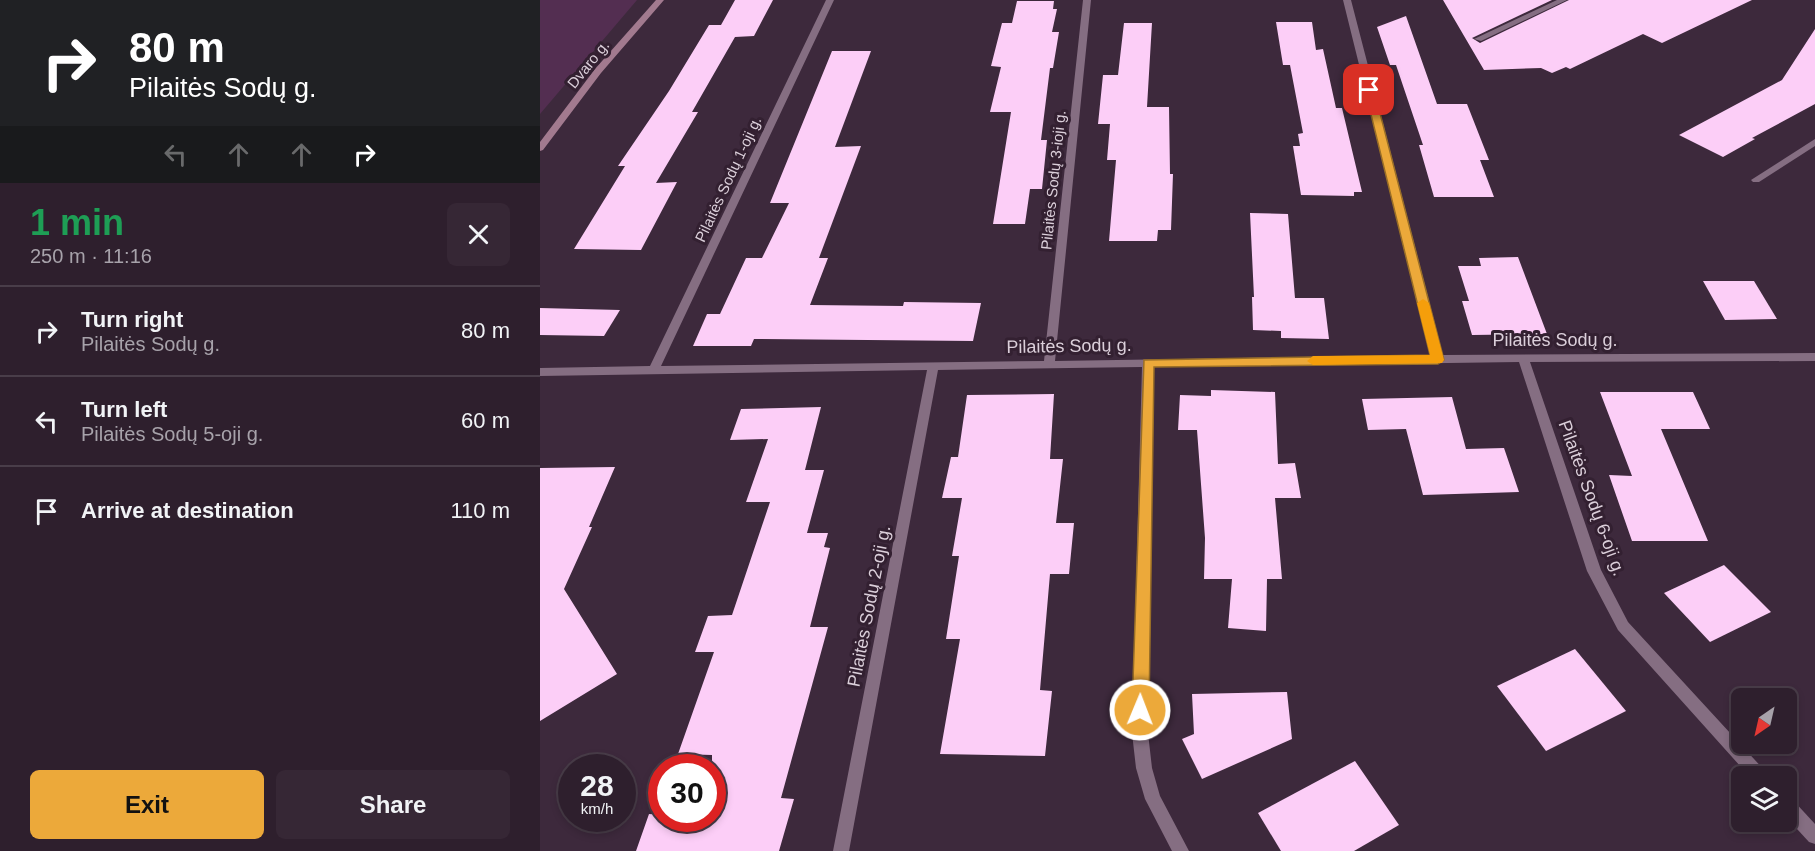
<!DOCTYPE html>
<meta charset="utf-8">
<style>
:root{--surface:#2e1f2d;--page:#362735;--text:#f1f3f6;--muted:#a7a2aa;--line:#493d49;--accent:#eca93a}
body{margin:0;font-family:Arial,sans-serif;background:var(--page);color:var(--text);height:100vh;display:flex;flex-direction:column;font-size:22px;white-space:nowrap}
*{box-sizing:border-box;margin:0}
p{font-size:20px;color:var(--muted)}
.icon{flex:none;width:33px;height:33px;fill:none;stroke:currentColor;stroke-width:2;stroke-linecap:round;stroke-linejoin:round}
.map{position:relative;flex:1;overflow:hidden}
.drawer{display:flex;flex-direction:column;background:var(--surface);width:540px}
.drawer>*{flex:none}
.hud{background:#202124;color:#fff;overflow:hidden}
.needle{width:39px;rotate:214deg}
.tools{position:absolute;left:1191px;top:688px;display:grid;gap:12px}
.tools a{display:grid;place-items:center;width:66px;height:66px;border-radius:9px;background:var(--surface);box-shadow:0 3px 9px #0003,0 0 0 2px var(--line);font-size:30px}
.speed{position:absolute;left:18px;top:754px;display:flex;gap:12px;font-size:30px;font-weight:700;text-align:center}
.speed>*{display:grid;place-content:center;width:78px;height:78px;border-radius:50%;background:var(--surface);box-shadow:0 3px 9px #0003,0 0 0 2px var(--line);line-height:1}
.speed small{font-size:15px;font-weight:400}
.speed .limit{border:9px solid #d22;background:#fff;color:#111}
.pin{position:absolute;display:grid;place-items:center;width:51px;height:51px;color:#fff;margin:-26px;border-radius:12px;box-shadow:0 3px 9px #0006}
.me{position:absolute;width:66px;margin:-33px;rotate:1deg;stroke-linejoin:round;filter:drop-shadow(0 0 4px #0008)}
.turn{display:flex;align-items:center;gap:21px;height:126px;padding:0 30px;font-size:27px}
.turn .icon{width:78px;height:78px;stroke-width:2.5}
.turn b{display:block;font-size:42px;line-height:51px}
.lanes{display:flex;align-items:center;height:57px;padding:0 30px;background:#0003;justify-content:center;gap:30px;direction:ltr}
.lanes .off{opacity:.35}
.round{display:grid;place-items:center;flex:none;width:63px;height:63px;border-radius:9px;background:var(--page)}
.head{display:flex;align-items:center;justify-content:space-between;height:102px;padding:0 30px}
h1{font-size:36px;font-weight:800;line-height:45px;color:#1e9e55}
.cta{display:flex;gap:12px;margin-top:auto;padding:12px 30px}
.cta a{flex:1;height:69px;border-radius:9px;background:var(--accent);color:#111;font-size:24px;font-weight:800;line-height:69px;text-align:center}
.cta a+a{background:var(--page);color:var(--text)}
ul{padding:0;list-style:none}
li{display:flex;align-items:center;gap:18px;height:90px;padding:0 30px;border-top:2px solid var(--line)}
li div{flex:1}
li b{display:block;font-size:22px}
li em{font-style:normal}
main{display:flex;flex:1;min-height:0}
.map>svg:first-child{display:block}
.green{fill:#532e51}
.building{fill:#fccef7}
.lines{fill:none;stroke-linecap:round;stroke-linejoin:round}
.street{fill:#856e82;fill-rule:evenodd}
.secondary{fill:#a27a8f;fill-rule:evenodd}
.route{fill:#eca93a;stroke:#996e26;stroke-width:1.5}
.slow{fill:#f59e0b}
.labels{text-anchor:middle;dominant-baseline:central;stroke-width:6;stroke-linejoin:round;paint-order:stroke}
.far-street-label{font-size:15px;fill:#dbcfda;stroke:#332031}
.street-label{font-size:18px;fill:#dbcfda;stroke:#332031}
</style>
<main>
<section class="drawer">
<div class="hud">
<div class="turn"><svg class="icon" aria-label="right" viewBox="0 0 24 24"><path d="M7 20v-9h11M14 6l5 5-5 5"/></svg><div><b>80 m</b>Pilaitės Sodų g.</div></div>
<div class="lanes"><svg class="icon off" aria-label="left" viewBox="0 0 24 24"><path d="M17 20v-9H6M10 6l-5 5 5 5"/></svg><svg class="icon off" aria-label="ahead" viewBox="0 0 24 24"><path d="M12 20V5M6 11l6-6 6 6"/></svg><svg class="icon off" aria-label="ahead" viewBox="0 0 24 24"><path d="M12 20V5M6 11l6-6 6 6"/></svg><svg class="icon" aria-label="right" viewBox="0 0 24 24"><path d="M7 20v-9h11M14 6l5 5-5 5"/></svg></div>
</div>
<div class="head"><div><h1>1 min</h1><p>250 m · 11:16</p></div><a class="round"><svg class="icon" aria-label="close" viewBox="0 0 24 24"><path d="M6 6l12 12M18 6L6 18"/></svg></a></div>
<ul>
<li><svg class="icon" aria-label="right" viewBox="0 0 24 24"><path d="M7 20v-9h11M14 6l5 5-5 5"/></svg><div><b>Turn right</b><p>Pilaitės Sodų g.</p></div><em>80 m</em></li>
<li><svg class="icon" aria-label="left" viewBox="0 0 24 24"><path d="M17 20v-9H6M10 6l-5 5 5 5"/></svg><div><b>Turn left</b><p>Pilaitės Sodų 5-oji g.</p></div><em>60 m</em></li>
<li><svg class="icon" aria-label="arrive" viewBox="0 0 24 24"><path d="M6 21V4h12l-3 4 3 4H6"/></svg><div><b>Arrive at destination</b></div><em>110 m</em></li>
</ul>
<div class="cta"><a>Exit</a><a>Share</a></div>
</section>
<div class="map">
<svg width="1275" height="851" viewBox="0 0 1275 851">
<rect width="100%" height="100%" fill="#3d293c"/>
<!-- green -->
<path class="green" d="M0,0H97L0,114Z"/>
<!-- building -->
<g class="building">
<path d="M195,0H233L214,36L195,37L152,112H158L116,183L137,182L101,250L34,249L85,166H78L129,91L169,25H181Z"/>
<path d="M903,0H1012L932,38L940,43L1029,0H1212L1122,43L1103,34L1030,69L1026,67L1012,73L1001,68L944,70Z"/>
<path d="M477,1H514L513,9H517L512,32H519L513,68H510L501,140H507L502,189H490L485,224H453L471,112H450L461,67L451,66L462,23H472Z"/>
<path d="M866,16L897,104H927L949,160H940L954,197H894L879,145H883L856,65H850L837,27Z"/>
<path d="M736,22H772L776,50L783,49L796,108H802L822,192H814V196L761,195L753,146H760L758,134L763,133L750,65H743Z"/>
<path d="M584,23H612L607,107H629L630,174H633L631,230H618L617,241H569L576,160H567L570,124H558L563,75H578Z"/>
<path d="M1275,29V104L1212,138L1215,139L1183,157L1139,135L1242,80Z"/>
<path d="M292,51H331L295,147L321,146L279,258H288L270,305L363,306L364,302L441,303L433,341L214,339L211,346H153L167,314H180L206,258H222L249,203H230Z"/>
<path d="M710,213L748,214L755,298H784L789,339L741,338V331L713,330L712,297H714Z"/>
<path d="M978,257L1007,334L932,335L922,301H929L918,266H941L939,258Z"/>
<path d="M1163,281H1214L1237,319L1185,320Z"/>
<path d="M0,308L80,310L64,336L0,335Z"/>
<path d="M671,390L735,392L738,464L755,463L761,498H735L742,579H727L726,631L688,628L692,579H664L665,538L657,430H638L640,395L671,396Z"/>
<path d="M1060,392H1153L1170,429H1121L1168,541H1092L1069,475L1092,476Z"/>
<path d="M514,394L510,459H523L516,523H534L529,574H510L500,690L512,691L505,756L400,754L420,639H406L419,556H412L422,498H402L411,457H418L427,395Z"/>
<path d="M912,397L926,449L964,448L979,492L883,495L866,429L828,430L822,399Z"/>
<path d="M281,407L265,470H284L267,533H288L284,547L290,548L270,627H288L241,798L254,799L239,851H96L109,814L122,815V819H172V755L138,754L174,652H155L168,616L192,615L230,502H206L228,439L190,440L201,409Z"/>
<path d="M75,467L49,527H52L24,589L77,674L0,721V468Z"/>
<path d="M1184,565L1231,612L1170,642L1124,593Z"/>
<path d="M1035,649L1086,711L1006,751L957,686Z"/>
<path d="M747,692L752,739L662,779L642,739L654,734L652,694Z"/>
<path d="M815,761L859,825L814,851H741L718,813Z"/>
</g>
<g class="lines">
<!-- street -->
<g class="street">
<path d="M286,0H294L121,366L504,361L543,0H551L515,361L891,355L803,0H811L903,355L1275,353V361L990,362L1061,570L1088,622L1226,772L1228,777H1210L1078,630L1047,571L979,362L614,367L608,733L612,768L620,796L649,851H632L605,799L596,768L592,733L602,367L398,370L309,851H293L387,370L0,376V368L110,366Z"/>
<path d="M1017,0H1027L941,41L934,39Z"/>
<path d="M1275,139V146L1219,182H1213L1211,180Z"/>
<path d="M1246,797L1252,799L1275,824V844L1269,842L1246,817Z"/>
</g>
<!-- secondary -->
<path class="secondary" d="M116,0H124L61,73L3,150L0,151V142L55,69Z"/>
</g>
<!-- route -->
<path class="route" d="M829,87L834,90L904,360L898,364L614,367L609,710L606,715L600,717L594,715L592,710L604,360L890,355L825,90Z"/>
<!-- slow -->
<path class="slow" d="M883,299L889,303L904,360L902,363L773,365L767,361L773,356L890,355L877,303Z"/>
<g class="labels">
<!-- far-street labels -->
<g class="far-street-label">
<text transform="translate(48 64) rotate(-51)">Dvaro g.</text>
<text transform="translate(188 179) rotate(-65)">Pilaitės Sodų 1-oji g.</text>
<text transform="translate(513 180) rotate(-84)">Pilaitės Sodų 3-ioji g.</text>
</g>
<!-- street labels -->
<g class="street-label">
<text x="1015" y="340">Pilaitės Sodų g.</text>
<text transform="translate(529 346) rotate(-1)">Pilaitės Sodų g.</text>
<text transform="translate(1052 498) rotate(70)">Pilaitės Sodų 6-oji g.</text>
<text transform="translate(329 606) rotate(-79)">Pilaitės Sodų 2-oji g.</text>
</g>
</g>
</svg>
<div class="tools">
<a><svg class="needle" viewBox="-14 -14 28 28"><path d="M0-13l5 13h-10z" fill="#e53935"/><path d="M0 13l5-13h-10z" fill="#a7a2aa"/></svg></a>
<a><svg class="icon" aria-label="layers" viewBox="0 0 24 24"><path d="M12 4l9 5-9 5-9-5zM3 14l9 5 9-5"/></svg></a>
</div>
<div class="speed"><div>28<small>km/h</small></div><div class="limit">30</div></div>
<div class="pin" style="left:829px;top:90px;background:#d93025"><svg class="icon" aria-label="arrive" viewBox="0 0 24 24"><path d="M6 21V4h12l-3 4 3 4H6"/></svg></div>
<svg class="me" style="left:600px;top:710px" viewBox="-20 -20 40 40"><circle r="17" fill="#eca93a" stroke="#fff" stroke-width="3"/><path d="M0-11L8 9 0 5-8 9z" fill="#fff"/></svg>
</div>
</main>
